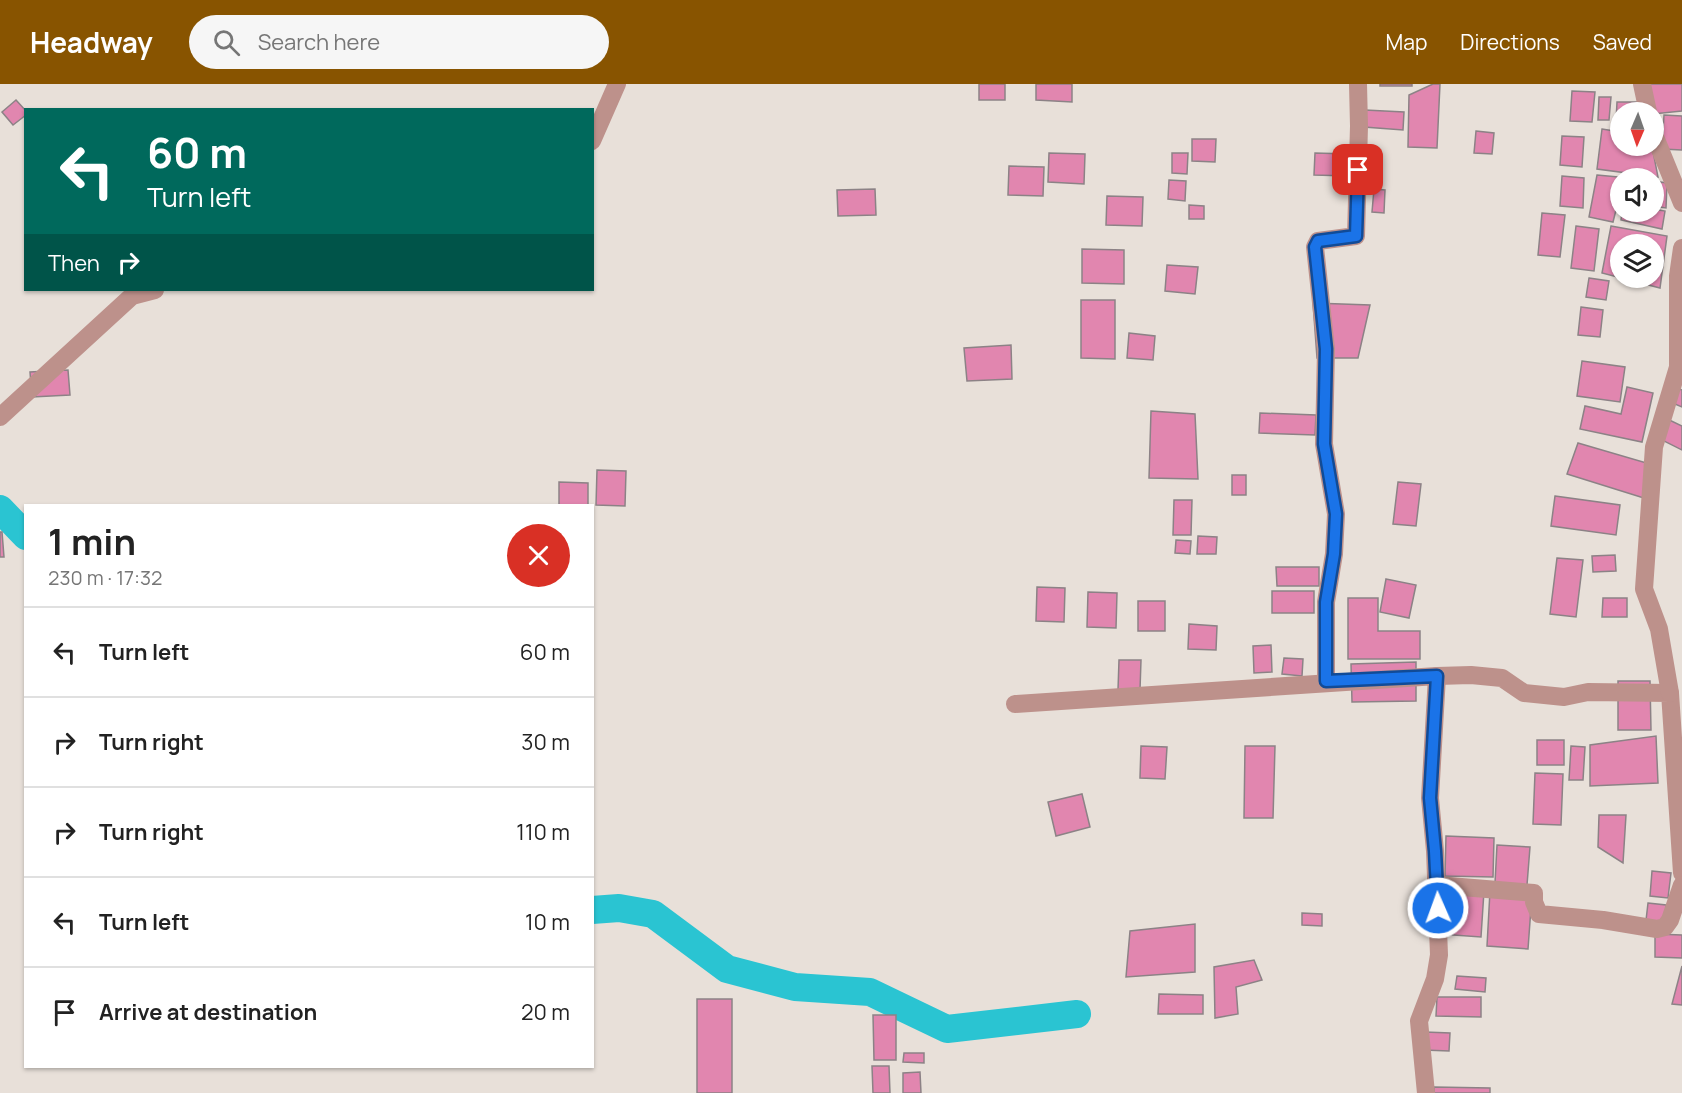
<!DOCTYPE html>
<meta charset="utf-8">
<style>
:root{--surface:#fff;--page:#f6f6f6;--text:#222;--muted:#767676;--line:#e0e0e0;--accent:#885400}
body{margin:0;font-family:Manrope,sans-serif;background:var(--page);color:var(--text);height:100vh;display:flex;flex-direction:column;font-size:22px;white-space:nowrap}
*{box-sizing:border-box;margin:0}
p{font-size:20px;color:var(--muted)}
.icon{flex:none;width:33px;height:33px;fill:none;stroke:currentColor;stroke-width:2;stroke-linecap:round;stroke-linejoin:round}
.map{position:relative;flex:1;overflow:hidden}
.drawer{position:absolute;left:24px;top:420px;width:570px;height:564px;display:flex;flex-direction:column;background:var(--surface);border-radius:0px;box-shadow:0 2px 4px #0004}
.drawer>*{flex:none}
.banner{position:absolute;left:24px;top:24px;width:570px;height:183px;border-radius:0px;box-shadow:0 2px 4px #0004;background:#00695c;color:#fff;overflow:hidden}
.needle{width:39px;rotate:182deg}
.buttons{position:absolute;left:1610px;top:18px;display:grid;gap:12px}
.buttons a{display:grid;place-items:center;width:54px;height:54px;border-radius:50%;background:var(--surface);box-shadow:0 2px 4px #0004;font-size:30px}
.pin{position:absolute;display:grid;place-items:center;width:51px;height:51px;color:#fff;margin:-26px;border-radius:12px;box-shadow:0 3px 9px #0006}
.me{position:absolute;width:66px;margin:-33px;rotate:358deg;stroke-linejoin:round;filter:drop-shadow(0 0 4px #0008)}
.turn{display:flex;align-items:center;gap:21px;height:126px;padding:0 24px;font-size:27px}
.turn .icon{width:78px;height:78px;stroke-width:2.5}
.turn b{display:block;font-size:42px;line-height:51px}
.then{display:flex;align-items:center;height:57px;padding:0 24px;background:#0003;gap:12px;font-size:22px}
.round{display:grid;place-items:center;flex:none;width:63px;height:63px;border-radius:32px;background:var(--page)}
.overview{display:flex;align-items:center;justify-content:space-between;height:102px;padding:0 24px}
h1{font-size:36px;font-weight:700;line-height:45px}
ul{padding:0;list-style:none}
li{display:flex;align-items:center;gap:18px;height:90px;padding:0 24px;border-top:2px solid var(--line)}
li div{flex:1}
li b{display:block;font-size:22px}
li em{font-style:normal}
header{display:flex;align-items:center;gap:36px;box-sizing:border-box;height:84px;padding:0 30px;background:var(--accent);color:#fff}
header strong{font-size:28px}
nav{display:flex;gap:33px;margin-inline-start:auto;font-size:21px}
.search{width:420px;height:54px;background:var(--page);display:flex;align-items:center;gap:15px;box-sizing:border-box;padding:0 21px;border-radius:33px;color:var(--muted);font-size:22px}
.map>svg:first-child{display:block}
.lines{fill:none;stroke-linecap:round;stroke-linejoin:round}
.canal{stroke:#2ac4d2;stroke-width:28}
.building{fill:#e186af;stroke:#8c8286;stroke-width:1.5;fill-rule:evenodd}
.street{stroke:#bd918b;stroke-width:18}
.route-casing{stroke:#114b97;stroke-width:15}
.route{stroke:#1a73e8;stroke-width:10}
</style>
<header>
<strong>Headway</strong>
<div class="search"><svg class="icon" aria-label="search" viewBox="0 0 24 24"><circle cx="10" cy="10" r="6"/><path d="M15 15l6 6"/></svg>Search here</div>
<nav><a>Map</a><a>Directions</a><a>Saved</a></nav>
</header>
<div class="map">
<svg width="1682" height="1009" viewBox="0 0 1682 1009">
<rect width="100%" height="100%" fill="#e8e0d9"/>
<g class="lines">
<!-- canal -->
<g class="canal">
<path d="M0,425L26,452"/>
<path d="M592,826L619,824L653,830L727,885L795,903L870,908L947,945L1077,930"/>
</g>
</g>
<!-- building -->
<g class="building">
<rect x="979" y="0" width="26" height="16"/>
<path d="M1036,0H1072V18L1036,16Z"/>
<rect x="1380" y="0" width="32" height="2"/>
<path d="M1433,0H1440L1437,64L1408,63L1409,11Z"/>
<path d="M1648,0H1682V27L1653,30Z"/>
<path d="M1572,7L1595,8L1592,38L1570,37Z"/>
<path d="M1599,13H1611L1609,36H1598Z"/>
<path d="M16,16L26,27V31L13,41L2,28Z"/>
<path d="M1617,18H1637V28H1620V38H1616Z"/>
<path d="M1365,26L1404,28L1403,46L1364,43Z"/>
<path d="M1664,31L1682,32V66L1662,65Z"/>
<path d="M1602,45L1620,48V62H1652L1658,93L1597,85Z"/>
<path d="M1476,47L1494,49L1492,70L1474,69Z"/>
<path d="M1562,52L1584,53L1582,83L1560,81Z"/>
<path d="M1192,55H1216L1215,78L1192,77Z"/>
<path d="M1049,69L1085,70L1084,100L1048,98Z"/>
<path d="M1172,69H1188L1187,90L1172,89Z"/>
<path d="M1315,69L1348,70V92L1314,91Z"/>
<path d="M1362,75L1381,77L1379,98L1361,96Z"/>
<path d="M1009,82L1044,83L1043,112L1008,111Z"/>
<path d="M1597,91L1629,94H1620V118H1618L1613,138L1589,133Z"/>
<path d="M1562,92L1584,94L1583,124L1560,122Z"/>
<path d="M1169,96L1186,97L1185,117L1168,115Z"/>
<path d="M1653,97L1667,99L1666,124L1653,122Z"/>
<path d="M875,105L876,131L838,132L837,106Z"/>
<path d="M1374,105L1385,106L1384,129L1372,128Z"/>
<path d="M1107,112L1143,113L1142,142L1106,141Z"/>
<path d="M1189,121L1204,122V135H1189Z"/>
<path d="M1653,125L1665,127L1662,145L1621,136L1622,128H1653Z"/>
<path d="M1542,129L1565,131L1560,173L1538,171Z"/>
<path d="M1576,142L1599,145L1594,187L1571,184Z"/>
<path d="M1611,142L1667,152L1660,204L1602,189ZM1620,160H1653V194H1620Z"/>
<path d="M1082,165L1124,166V200L1082,199Z"/>
<path d="M1167,181L1198,183L1195,210L1165,207Z"/>
<path d="M1589,194L1609,197L1606,216L1586,213Z"/>
<path d="M1081,216H1115V275L1081,274Z"/>
<path d="M1313,219L1370,221L1358,274H1317Z"/>
<path d="M1581,223L1603,226L1600,253L1578,251Z"/>
<path d="M1129,249L1155,252L1153,276L1127,274Z"/>
<path d="M1011,261L1012,295L967,297L964,264Z"/>
<path d="M1582,277L1625,283L1620,318L1577,312Z"/>
<path d="M68,286L70,311L32,313L30,288Z"/>
<path d="M1627,303L1653,309L1642,358L1580,345L1585,322L1621,330Z"/>
<path d="M1674,303L1682,306V323L1668,317Z"/>
<path d="M1151,327L1195,330L1198,395L1149,394Z"/>
<path d="M1260,329L1316,331L1315,351L1259,349Z"/>
<path d="M1661,332L1682,342V366L1652,351Z"/>
<path d="M1578,359L1650,380L1647,415L1567,390Z"/>
<path d="M597,386L626,387L625,422L596,421Z"/>
<rect x="1232" y="391" width="14" height="20"/>
<path d="M559,398L588,399V422H559Z"/>
<path d="M1398,398L1421,400L1416,442L1393,440Z"/>
<path d="M1555,412L1620,421L1616,451L1551,442Z"/>
<path d="M1174,416H1192L1191,451H1173Z"/>
<path d="M0,448H2L4,473H0Z"/>
<path d="M1198,452L1217,453L1216,470H1197Z"/>
<path d="M1176,456L1191,457L1190,470L1175,469Z"/>
<path d="M1615,471L1616,487L1593,488L1592,472Z"/>
<path d="M1557,474L1583,476L1576,533L1550,530Z"/>
<path d="M1276,483H1319V502H1277Z"/>
<path d="M1386,495L1416,501L1409,534L1380,528Z"/>
<path d="M1037,503L1065,504L1064,538L1036,537Z"/>
<rect x="1272" y="507" width="42" height="22"/>
<path d="M1088,508L1117,509L1116,544L1087,543Z"/>
<path d="M1348,514H1378V547H1420V575H1348Z"/>
<path d="M1603,514H1627V533H1602Z"/>
<rect x="1138" y="517" width="27" height="30"/>
<path d="M1189,540L1217,542L1216,566L1188,565Z"/>
<path d="M1271,561L1272,588L1254,589L1253,562Z"/>
<path d="M1284,574L1303,575L1302,592L1282,590Z"/>
<path d="M1119,576H1141L1140,606H1118Z"/>
<path d="M1416,578V617L1352,618L1351,580Z"/>
<path d="M1618,597H1650L1651,646H1618Z"/>
<path d="M1656,652L1658,699L1590,702V661Z"/>
<rect x="1537" y="656" width="27" height="25"/>
<path d="M1141,662L1167,663L1165,695L1140,694Z"/>
<path d="M1245,662H1275L1273,734H1244Z"/>
<path d="M1571,662L1585,663L1583,696H1569Z"/>
<path d="M1535,689L1563,690L1561,741L1533,740Z"/>
<path d="M1082,710L1090,743L1056,752L1048,718Z"/>
<path d="M1599,731H1626L1623,779L1598,763Z"/>
<path d="M1446,752L1494,754L1493,793L1445,792Z"/>
<path d="M1497,761L1530,763L1527,801L1495,799Z"/>
<path d="M1652,787L1671,789L1668,814L1650,812Z"/>
<path d="M1443,804L1484,807L1481,853L1440,850Z"/>
<path d="M1490,807L1532,810L1528,865L1487,862Z"/>
<path d="M1648,819L1666,821L1664,847L1645,845Z"/>
<path d="M1302,829L1322,830V842L1302,841Z"/>
<path d="M1195,840V888L1126,893L1130,847Z"/>
<path d="M1655,850L1682,851V874L1655,873Z"/>
<path d="M1254,876L1262,896L1236,903L1238,930L1215,934L1214,883Z"/>
<path d="M1682,882V921L1672,920Z"/>
<path d="M1457,892L1486,894L1485,908L1455,905Z"/>
<path d="M1159,910L1203,911V930H1158Z"/>
<path d="M1437,913H1481V933L1436,932Z"/>
<rect x="697" y="915" width="35" height="94"/>
<path d="M873,931H896V976H874Z"/>
<path d="M1425,948L1450,949L1449,967L1424,966Z"/>
<path d="M904,969H924V979L903,978Z"/>
<path d="M872,982H889L890,1009H873Z"/>
<path d="M920,988L921,1009H903V989Z"/>
<path d="M1434,1003L1490,1004V1009H1434Z"/>
</g>
<g class="lines">
<!-- street -->
<g class="street">
<path d="M1642,0L1648,28"/>
<path d="M1653,48L1682,119"/>
<path d="M592,57L617,0"/>
<path d="M0,333L132,212L155,206"/>
<path d="M1437,592L1471,591L1502,594L1524,609L1564,613L1588,608L1670,609L1682,789"/>
<path d="M1326,597V518L1334,470L1336,430L1324,360L1326,265L1315,163L1318,157L1356,152L1359,42L1358,0"/>
<path d="M1670,609L1659,545L1644,505L1654,363L1678,283V192L1682,164"/>
<path d="M1015,620L1437,592L1430,714L1435,767L1439,871L1435,895L1419,937L1426,1009"/>
<path d="M1437,801L1534,809V818L1539,830L1603,836L1657,845L1665,843L1670,836L1682,801"/>
</g>
</g>
<g class="lines">
<!-- route casing -->
<g class="route-casing">
<path id="route" d="M1358,86L1356,152L1318,157L1315,163L1326,265L1324,360L1336,430L1334,470L1326,518V597L1437,592L1430,714L1435,767L1438,824"/>
</g>
<!-- route -->
<use href="#route" class="route"/>
</g>
</svg>
<div class="buttons">
<a><svg class="needle" viewBox="-14 -14 28 28"><path d="M0-13l5 13h-10z" fill="#e53935"/><path d="M0 13l5-13h-10z" fill="#767676"/></svg></a>
<a><svg class="icon" aria-label="sound" viewBox="0 0 24 24"><path d="M4 9h4l5-4v14l-5-4H4zM17 9q2 3 0 6"/></svg></a>
<a><svg class="icon" aria-label="layers" viewBox="0 0 24 24"><path d="M12 4l9 5-9 5-9-5zM3 14l9 5 9-5"/></svg></a>
</div>
<div class="pin" style="left:1358px;top:86px;background:#d93025"><svg class="icon" aria-label="arrive" viewBox="0 0 24 24"><path d="M6 21V4h12l-3 4 3 4H6"/></svg></div>
<svg class="me" style="left:1438px;top:824px" viewBox="-20 -20 40 40"><circle r="17" fill="#1a73e8" stroke="#fff" stroke-width="3"/><path d="M0-11L8 9 0 5-8 9z" fill="#fff"/></svg>
<div class="banner">
<div class="turn"><svg class="icon" aria-label="left" viewBox="0 0 24 24"><path d="M17 20v-9H6M10 6l-5 5 5 5"/></svg><div><b>60 m</b>Turn left</div></div>
<div class="then">Then<svg class="icon" aria-label="right" viewBox="0 0 24 24"><path d="M7 20v-9h11M14 6l5 5-5 5"/></svg></div>
</div>
<section class="drawer">
<div class="overview"><div><h1>1 min</h1><p>230 m · 17:32</p></div><a class="round" style="background:#d93025;color:#fff"><svg class="icon" aria-label="close" viewBox="0 0 24 24"><path d="M6 6l12 12M18 6L6 18"/></svg></a></div>
<ul>
<li><svg class="icon" aria-label="left" viewBox="0 0 24 24"><path d="M17 20v-9H6M10 6l-5 5 5 5"/></svg><div><b>Turn left</b></div><em>60 m</em></li>
<li><svg class="icon" aria-label="right" viewBox="0 0 24 24"><path d="M7 20v-9h11M14 6l5 5-5 5"/></svg><div><b>Turn right</b></div><em>30 m</em></li>
<li><svg class="icon" aria-label="right" viewBox="0 0 24 24"><path d="M7 20v-9h11M14 6l5 5-5 5"/></svg><div><b>Turn right</b></div><em>110 m</em></li>
<li><svg class="icon" aria-label="left" viewBox="0 0 24 24"><path d="M17 20v-9H6M10 6l-5 5 5 5"/></svg><div><b>Turn left</b></div><em>10 m</em></li>
<li><svg class="icon" aria-label="arrive" viewBox="0 0 24 24"><path d="M6 21V4h12l-3 4 3 4H6"/></svg><div><b>Arrive at destination</b></div><em>20 m</em></li>
</ul>
</section>
</div>
